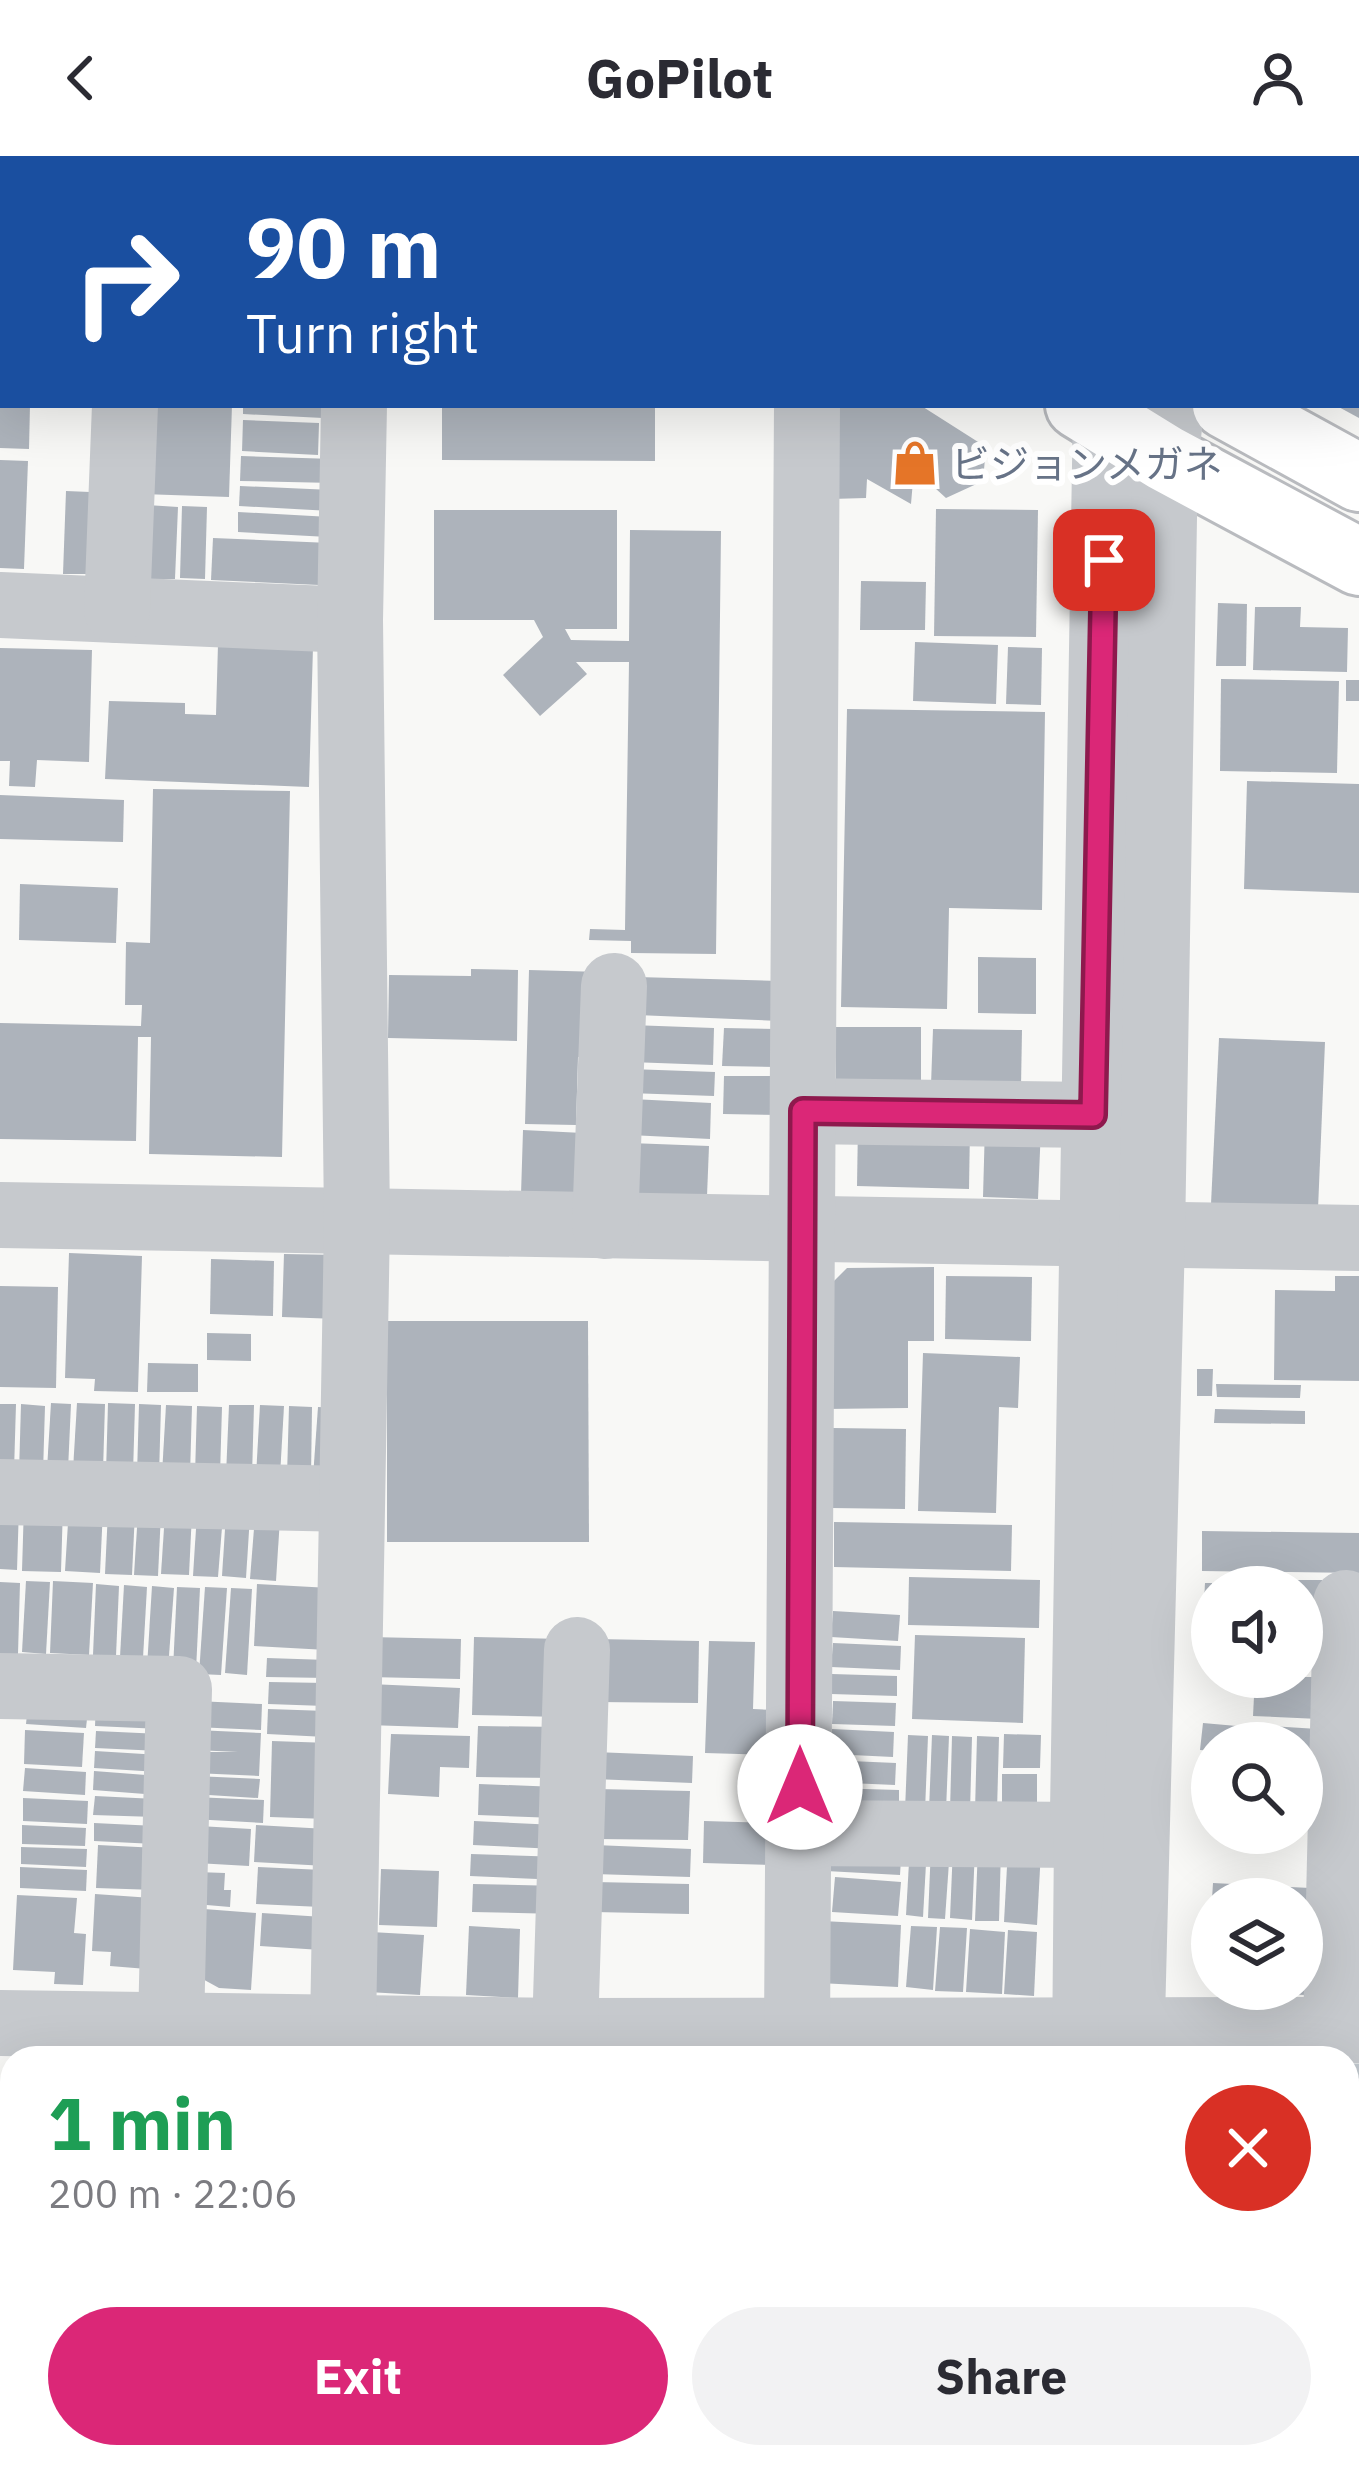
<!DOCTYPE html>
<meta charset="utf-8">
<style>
:root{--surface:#fff;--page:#f2f2f3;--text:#2b2b33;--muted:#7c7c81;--accent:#db2777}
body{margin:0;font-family:"IBM Plex Sans","Noto Sans JP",sans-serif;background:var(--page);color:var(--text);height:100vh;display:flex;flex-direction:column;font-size:45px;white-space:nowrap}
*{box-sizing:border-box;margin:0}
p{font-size:39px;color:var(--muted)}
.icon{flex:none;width:66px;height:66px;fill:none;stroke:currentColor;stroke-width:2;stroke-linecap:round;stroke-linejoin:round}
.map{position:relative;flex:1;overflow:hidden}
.details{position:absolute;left:0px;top:1890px;width:1359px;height:423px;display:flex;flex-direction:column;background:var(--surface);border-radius:36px 36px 0 0;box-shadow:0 12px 48px #0002}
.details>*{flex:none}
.top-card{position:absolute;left:0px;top:0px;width:1359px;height:252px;box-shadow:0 12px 48px #0002;background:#1a4fa0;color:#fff;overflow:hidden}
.buttons{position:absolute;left:1191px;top:1410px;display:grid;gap:24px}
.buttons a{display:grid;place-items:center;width:132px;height:132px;border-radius:50%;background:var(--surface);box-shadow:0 12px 48px #0002;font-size:60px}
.pin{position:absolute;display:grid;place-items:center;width:102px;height:102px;color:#fff;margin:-51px;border-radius:24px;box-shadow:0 6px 18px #0006}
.me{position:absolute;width:132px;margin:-66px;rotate:0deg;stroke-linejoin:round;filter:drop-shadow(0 0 9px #0008)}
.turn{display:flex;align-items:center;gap:42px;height:252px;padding:0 48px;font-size:54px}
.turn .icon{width:156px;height:156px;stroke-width:2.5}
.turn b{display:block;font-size:84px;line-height:102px}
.round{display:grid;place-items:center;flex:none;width:126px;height:126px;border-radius:63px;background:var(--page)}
.head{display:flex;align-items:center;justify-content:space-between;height:204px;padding:0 48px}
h1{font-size:72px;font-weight:700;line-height:90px;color:#1e9e55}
.primary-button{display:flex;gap:24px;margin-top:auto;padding:24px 48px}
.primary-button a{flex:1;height:138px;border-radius:72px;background:var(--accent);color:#fff;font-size:48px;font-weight:700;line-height:138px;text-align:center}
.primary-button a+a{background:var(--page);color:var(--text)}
header{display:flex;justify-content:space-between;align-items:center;height:156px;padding:0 48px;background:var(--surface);font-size:54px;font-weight:700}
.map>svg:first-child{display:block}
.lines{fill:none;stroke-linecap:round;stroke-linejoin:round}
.stream{stroke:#c1c8ce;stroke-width:15}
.building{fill:#adb3bb}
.highway-casing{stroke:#b9bbbf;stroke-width:72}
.minor{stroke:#c6c9cd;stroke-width:66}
.highway{stroke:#fff;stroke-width:66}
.route-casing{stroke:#8e194d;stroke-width:30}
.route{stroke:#db2777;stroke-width:21}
.labels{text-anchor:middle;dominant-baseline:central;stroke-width:12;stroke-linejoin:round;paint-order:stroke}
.poi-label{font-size:39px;fill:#677387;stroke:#fff;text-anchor:start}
</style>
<header><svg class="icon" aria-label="back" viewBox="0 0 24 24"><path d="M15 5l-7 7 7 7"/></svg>GoPilot<svg class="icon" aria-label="person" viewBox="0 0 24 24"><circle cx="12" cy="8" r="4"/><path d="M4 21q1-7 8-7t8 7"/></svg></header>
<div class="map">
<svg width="1359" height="2311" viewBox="0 0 1359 2311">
<rect width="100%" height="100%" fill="#f8f8f6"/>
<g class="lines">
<!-- stream -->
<path class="stream" d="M1347,1915H1359"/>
</g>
<!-- building -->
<g class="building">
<path d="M0,249H30L29,293L0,292Z"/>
<path d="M145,249H232L229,341L142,338Z"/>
<path d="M243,249H323V262L243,258Z"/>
<path d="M442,249H655V305L442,304Z"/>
<path d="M831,249H920L986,291L983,325L946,342L914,313L911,348L867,323L866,342L831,343Z"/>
<path d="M1335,249H1359V262Z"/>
<path d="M243,264L319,267L318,299L242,295Z"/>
<path d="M241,300L334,303V327L240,325Z"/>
<path d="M0,304L28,305L24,413L0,412Z"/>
<path d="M240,330L332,334L331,355L239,350Z"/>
<path d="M66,335L90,336L87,418H63Z"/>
<path d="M147,349L178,351L175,423H145Z"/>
<path d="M182,350L207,351L205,423L180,422Z"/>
<path d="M936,353L1038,354L1036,481L934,480Z"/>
<path d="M434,354H617V473H565L571,484L629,485L630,374L721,375L716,798L631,797V785L589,784L590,773L625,774L629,506H576L587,518L540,560L503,519L543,481L534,464H434Z"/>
<path d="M238,356L330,361L328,381L238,376Z"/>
<path d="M213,382L330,387L319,429L211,424Z"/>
<path d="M861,425L926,426L925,474H860Z"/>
<path d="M1218,447L1247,448L1246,510H1216Z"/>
<path d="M1255,451H1301L1300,471L1348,472L1347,516L1253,514Z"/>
<path d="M915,486L998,489L996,548L913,545Z"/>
<path d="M218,488L313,491L309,631L105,623L109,545L185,547V558L216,559Z"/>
<path d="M1008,491L1042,492L1041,549L1006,548Z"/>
<path d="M0,492L92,494L89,606L37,604L35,631L9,630L10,605H0Z"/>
<path d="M1221,523L1339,525L1337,617L1220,615Z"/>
<rect x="1346" y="524" width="13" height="21"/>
<path d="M847,553L1045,556L1042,754L949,752L947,853L841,851Z"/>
<path d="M1247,625L1359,628V737L1244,733Z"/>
<path d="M153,633L290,635L282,1001L149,998L151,881H138L136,985L0,983V867L141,870L142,849H125L126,786L150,787Z"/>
<path d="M0,639L124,644L123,686L0,683Z"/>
<path d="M20,728L118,732L116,787L19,784Z"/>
<path d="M978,801L1036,802V858L978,857Z"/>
<path d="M471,813L518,814L517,885L388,882L389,819L471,820Z"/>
<path d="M529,814L602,816L601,901H578L576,969L525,968Z"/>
<path d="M637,821L780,825L779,865L637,859Z"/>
<path d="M631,869L714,872L713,909L630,906Z"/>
<path d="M836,871H921V931L836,930Z"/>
<path d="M724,872L778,873L776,911L722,910Z"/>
<path d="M933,873L1022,874L1021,931L931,929Z"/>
<path d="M1219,882L1325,886L1318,1053L1211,1048Z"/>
<path d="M630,913L715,916L714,940L629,937Z"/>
<path d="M724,920H782V959L723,958Z"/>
<path d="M632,943L711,947L710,983L630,979Z"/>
<path d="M858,968L970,971L969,1033L857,1030Z"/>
<path d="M985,969L1041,971L1038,1043L983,1041Z"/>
<path d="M523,974L583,977L581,1041L521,1038Z"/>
<path d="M630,987L709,990L707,1040L629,1038Z"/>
<path d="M69,1097L142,1100L138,1236L94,1235L95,1223L65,1222Z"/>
<path d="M284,1098L340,1099L338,1163L282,1161Z"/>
<path d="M211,1103L274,1105L273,1160L210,1158Z"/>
<path d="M934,1111V1185H908V1252L825,1253L824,1135L847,1112Z"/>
<path d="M946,1120L1032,1121L1031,1185L945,1183Z"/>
<path d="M1335,1120H1359V1225L1274,1224L1275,1134L1335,1135Z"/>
<path d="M0,1130L58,1131L56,1232L0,1231Z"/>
<path d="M387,1165H588L589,1386H387Z"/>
<path d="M207,1177L251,1178V1205L207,1204Z"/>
<path d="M923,1197L1020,1201L1018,1252L999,1251L996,1357L918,1355Z"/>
<path d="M148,1207L198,1208V1236H147Z"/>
<path d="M1197,1213H1213L1212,1240H1197Z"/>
<path d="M1216,1228L1301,1229L1300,1242L1217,1241Z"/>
<path d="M51,1247L71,1248L68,1314L47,1313Z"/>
<path d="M77,1247L105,1248L103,1315L73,1314Z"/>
<path d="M108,1247L135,1248L133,1318L106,1317Z"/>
<path d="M0,1248H16L14,1315H0Z"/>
<path d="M21,1248L45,1250L43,1317H19Z"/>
<path d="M139,1248L161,1249L159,1320L137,1319Z"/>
<path d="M166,1249L192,1250L190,1319L162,1318Z"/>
<path d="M229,1249H254L252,1320L226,1319Z"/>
<path d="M260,1249L284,1250L280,1320H256Z"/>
<path d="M197,1250L222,1251L220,1319H195Z"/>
<path d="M289,1250L312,1251L311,1321L287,1320Z"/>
<path d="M318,1251L339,1252L336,1322L313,1321Z"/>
<path d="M1215,1253L1305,1255V1268L1214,1267Z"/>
<path d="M833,1272L906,1273L905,1353L831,1352Z"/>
<path d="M24,1349L63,1350L61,1416L22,1415Z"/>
<path d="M0,1350H19L17,1414L0,1413Z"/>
<path d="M69,1351L103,1353L100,1417L65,1415Z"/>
<path d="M108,1355L135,1356L132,1419L105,1418Z"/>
<path d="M138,1356L161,1357L158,1420L134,1419Z"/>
<path d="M165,1357H192L189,1419L161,1418Z"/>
<path d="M197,1357L223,1359L218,1421L193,1420Z"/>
<path d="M226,1358L250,1360L246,1422L222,1420Z"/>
<path d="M255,1360L280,1362L276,1425L250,1423Z"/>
<path d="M834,1366L1012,1369L1011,1415L834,1411Z"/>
<path d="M1202,1375L1359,1377V1417L1202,1415Z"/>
<path d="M909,1421L1040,1424L1039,1472L908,1469Z"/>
<path d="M1258,1424H1322L1323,1461H1302V1431H1258Z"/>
<path d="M26,1425L50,1426L46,1498L22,1496Z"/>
<path d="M53,1425L93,1427L89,1499L50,1497Z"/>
<path d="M0,1426L20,1427L18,1498H0Z"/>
<path d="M1205,1427H1212V1500L1201,1499Z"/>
<path d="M96,1428L119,1430L116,1500L93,1499Z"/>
<path d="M257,1428L330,1432L327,1494L254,1490Z"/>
<path d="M124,1429L147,1431L143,1502L120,1501Z"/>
<path d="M152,1430L174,1432L168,1513L147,1511Z"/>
<path d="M177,1431L200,1432L196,1514L173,1513Z"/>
<path d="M205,1431L227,1432L221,1519L199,1518Z"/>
<path d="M231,1432L252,1433L247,1519L225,1517Z"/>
<path d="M833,1455L900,1459L898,1485L831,1481Z"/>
<path d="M1302,1470H1320L1318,1510H1302Z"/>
<path d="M915,1479L1025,1482L1023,1567L912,1563Z"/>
<path d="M369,1481L461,1483L460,1523L368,1521Z"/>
<path d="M474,1481L563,1483L561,1561L472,1559Z"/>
<path d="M596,1483L699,1485L698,1547L596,1546Z"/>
<path d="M709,1485L755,1486L753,1553L774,1554L773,1599L705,1597Z"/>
<path d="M833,1487L901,1490L900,1514L831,1511Z"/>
<path d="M267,1502L328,1504V1522L266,1521Z"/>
<path d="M832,1518L897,1520V1540L831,1538Z"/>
<path d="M1255,1521H1321L1319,1563L1253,1560Z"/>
<path d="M269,1526L326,1527L325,1550L268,1548Z"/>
<path d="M370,1528L460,1532L458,1572L368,1569Z"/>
<path d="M196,1545L262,1548L261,1574L195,1571Z"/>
<path d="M833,1545L896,1547L895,1570L832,1568Z"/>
<path d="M96,1547L163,1550L161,1573L95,1570Z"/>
<path d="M28,1549L88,1554L86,1572L26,1568Z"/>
<path d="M268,1553L327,1555L326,1581L267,1578Z"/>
<path d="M1203,1567L1248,1571L1247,1587H1212V1595L1200,1594Z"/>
<path d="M1255,1569L1318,1573L1316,1621H1302V1587H1254Z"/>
<path d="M478,1570L561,1571L560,1622L476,1621Z"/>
<path d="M832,1573L894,1576L893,1601L831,1598Z"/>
<path d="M25,1574L84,1577L82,1611L24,1608Z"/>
<path d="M196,1574L261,1577L259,1620L194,1617L195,1596H238L195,1594Z"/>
<path d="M96,1575L161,1578L160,1595L95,1592Z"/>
<path d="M391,1578L470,1580L469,1612L440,1611L439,1641L388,1638Z"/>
<path d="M1004,1578L1041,1579L1040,1612H1003Z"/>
<path d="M908,1579L928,1580L925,1655H905Z"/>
<path d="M932,1579L949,1580L946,1655L929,1654Z"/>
<path d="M952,1580L972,1581L970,1656L950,1655Z"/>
<path d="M977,1580L999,1581L997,1655H975Z"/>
<path d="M272,1585L330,1587L327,1663L270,1661Z"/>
<path d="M95,1595L160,1599L159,1616L94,1612Z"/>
<path d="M595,1596L693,1600L692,1627L594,1623Z"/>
<path d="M1202,1601L1212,1602V1630L1201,1629Z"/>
<path d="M827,1604L896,1607L895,1629L826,1626Z"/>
<path d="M25,1612L86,1616L85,1639L23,1635Z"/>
<path d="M94,1615L159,1620L158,1639L93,1634Z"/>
<path d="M1002,1618H1037V1659L1002,1658Z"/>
<path d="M195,1620L260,1623L258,1642L193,1638Z"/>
<path d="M479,1628L558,1631L556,1662L478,1659Z"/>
<path d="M1302,1628L1313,1629L1310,1672L1302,1671Z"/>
<path d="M830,1632L899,1634V1661L830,1660Z"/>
<path d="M597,1633L690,1635L688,1684L596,1683Z"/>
<path d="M1201,1636L1212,1637V1665L1199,1664Z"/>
<path d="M95,1640L156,1643L155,1661L93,1659Z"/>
<path d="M194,1641L264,1644L263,1667L192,1663Z"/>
<path d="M23,1642L88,1645L87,1668L23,1665Z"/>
<path d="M474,1665L557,1669L556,1693L473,1689Z"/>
<path d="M704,1665L776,1667L775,1709L703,1707Z"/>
<path d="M94,1667L156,1670L155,1688L94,1685Z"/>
<path d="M22,1669L86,1672L85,1690L22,1688Z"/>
<path d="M256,1669L327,1673L326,1710L254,1706Z"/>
<path d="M199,1670L251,1673L249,1710L196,1707Z"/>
<path d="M827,1684L902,1688L900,1719L826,1715Z"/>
<path d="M98,1689L158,1692L156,1734L96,1732Z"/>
<path d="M595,1689L691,1693L690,1721L594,1718Z"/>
<path d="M910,1689L927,1690L923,1761L906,1759Z"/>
<path d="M21,1691L87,1693L86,1711L21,1708Z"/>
<path d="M931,1691L950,1692L945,1763L928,1762Z"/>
<path d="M953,1691L975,1692L972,1764L950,1762Z"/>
<path d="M978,1692L1001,1693L999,1765H975Z"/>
<path d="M1008,1692L1041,1694L1037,1769L1004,1766Z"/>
<path d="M471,1698L562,1701L561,1724L470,1720Z"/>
<path d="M20,1711L87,1714L86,1735L20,1732Z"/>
<path d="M258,1711L323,1714L321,1751L256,1748Z"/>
<path d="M381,1713L439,1715L437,1771L379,1769Z"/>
<path d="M197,1716L225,1717L224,1734H231L230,1751L195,1748Z"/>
<path d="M835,1721L901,1726L898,1760L832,1756Z"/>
<path d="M595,1726L689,1728V1758L594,1756Z"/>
<path d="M1213,1727L1330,1733L1307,1839L1249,1837V1833H1302V1743H1212Z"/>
<path d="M473,1728L560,1730L559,1758L472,1756Z"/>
<path d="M95,1738L152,1742L147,1813L110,1810L111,1796L92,1795Z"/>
<path d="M17,1739L77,1742L74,1777L86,1778L83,1829L54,1828L55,1816L13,1814Z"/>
<path d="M204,1753L256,1757L251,1834L219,1832L199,1821Z"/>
<path d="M262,1757L323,1761L321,1794L260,1790Z"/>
<path d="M822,1765L901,1769L898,1831L819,1827Z"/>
<path d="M469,1770L520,1773L518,1842L466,1839Z"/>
<path d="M911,1770L937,1771L933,1834L906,1831Z"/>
<path d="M940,1771L967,1772L963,1836L935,1835Z"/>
<path d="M970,1773L1005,1776L1002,1838L966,1836Z"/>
<path d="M1008,1774L1037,1776L1034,1840L1004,1838Z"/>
<path d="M371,1776L424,1779L420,1839L368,1836Z"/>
<rect x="0" y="1992" width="12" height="85"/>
<path d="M1347,2018L1359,2019V2091H1347Z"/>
<path d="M0,2101H12V2126L0,2125Z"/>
<rect x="1347" y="2101" width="12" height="72"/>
<path d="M0,2130L12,2131V2160H0Z"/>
<path d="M0,2165L12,2166V2198L0,2197Z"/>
<path d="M1347,2183L1359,2184V2232H1347Z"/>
<path d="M0,2203L12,2204V2234L0,2233Z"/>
<path d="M0,2278H12V2301H253V2311H0Z"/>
<path d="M980,2301H1027L1026,2306L980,2305Z"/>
</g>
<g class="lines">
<!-- highway casing -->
<g class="highway-casing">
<g id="highway">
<path d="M637,0L643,3"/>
<path d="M763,0L768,3"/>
<path d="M1079,249L1165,302L1359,406"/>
<path d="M1226,249L1359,322"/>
</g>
</g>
<!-- minor -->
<g class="minor">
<path d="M124,0L125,3"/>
<path d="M228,3L233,0"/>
<path d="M358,3V0"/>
<path d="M1106,3V0"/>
<path d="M1180,3V0"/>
<path d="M1356,103L1359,102"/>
<path d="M0,138L3,136"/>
<path d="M0,449L350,464"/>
<path d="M117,454L125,249"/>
<path d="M803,955L1093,959"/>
<path d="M0,1059L1359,1082"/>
<path d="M605,1070L614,830"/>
<path d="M0,1336L352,1343"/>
<path d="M0,1530L179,1533L171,1869"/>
<path d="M800,1677L1087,1679"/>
<path d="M0,1867L565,1875L1359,1874"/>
<path d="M343,1872L357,1065L350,464L354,249"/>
<path d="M1336,1873L1346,1447"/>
<path d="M565,1875L577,1494"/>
<path d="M797,1876L807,249"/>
<path d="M1085,1902L1087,1679L1083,1655L1106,249"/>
<path d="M1131,1902L1152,1081L1165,302L1172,249"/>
<path d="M0,1977H12"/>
<path d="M1347,1977H1359"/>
<path d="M1125,2301V2311"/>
<path d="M1232,2301L1359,2303"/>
<path d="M785,2311V2301"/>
<path d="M1078,2311L1079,2301"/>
</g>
<!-- highway -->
<use href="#highway" class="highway"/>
</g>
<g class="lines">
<!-- route casing -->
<g class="route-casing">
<path id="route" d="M800,1631L803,955L1093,959L1104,404"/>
</g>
<!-- route -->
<use href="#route" class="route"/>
</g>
<!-- icons -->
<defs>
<g id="shop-bare" transform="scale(3.6)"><path d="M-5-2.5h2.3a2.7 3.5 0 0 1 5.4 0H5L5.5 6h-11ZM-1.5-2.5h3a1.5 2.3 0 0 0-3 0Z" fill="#e57528" stroke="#fff" stroke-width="2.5" paint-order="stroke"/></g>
</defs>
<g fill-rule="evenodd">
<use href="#shop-bare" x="915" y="307"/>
</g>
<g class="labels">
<!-- poi labels -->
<g class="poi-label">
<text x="951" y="307">ビジョンメガネ</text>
</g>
</g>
</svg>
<div class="buttons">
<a><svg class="icon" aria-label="sound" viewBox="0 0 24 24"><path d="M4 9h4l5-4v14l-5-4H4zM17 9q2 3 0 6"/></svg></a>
<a><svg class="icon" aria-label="search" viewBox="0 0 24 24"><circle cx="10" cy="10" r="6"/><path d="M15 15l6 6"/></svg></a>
<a><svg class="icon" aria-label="layers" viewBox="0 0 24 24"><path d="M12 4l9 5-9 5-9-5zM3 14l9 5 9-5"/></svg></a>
</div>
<div class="pin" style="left:1104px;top:404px;background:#d93025"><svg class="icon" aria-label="arrive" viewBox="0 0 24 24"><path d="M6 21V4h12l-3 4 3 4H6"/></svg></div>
<svg class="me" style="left:800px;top:1631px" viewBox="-20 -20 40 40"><circle r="19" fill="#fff"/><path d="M0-13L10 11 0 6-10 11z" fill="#db2777"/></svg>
<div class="top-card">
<div class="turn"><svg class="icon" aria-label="right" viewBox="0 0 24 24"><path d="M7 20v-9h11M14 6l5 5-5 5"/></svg><div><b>90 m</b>Turn right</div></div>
</div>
<section class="details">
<div class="head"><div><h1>1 min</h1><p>200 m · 22:06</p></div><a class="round" style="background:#d93025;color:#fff"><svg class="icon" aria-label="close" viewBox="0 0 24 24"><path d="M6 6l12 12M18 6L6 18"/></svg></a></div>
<div class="primary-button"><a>Exit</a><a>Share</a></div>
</section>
</div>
